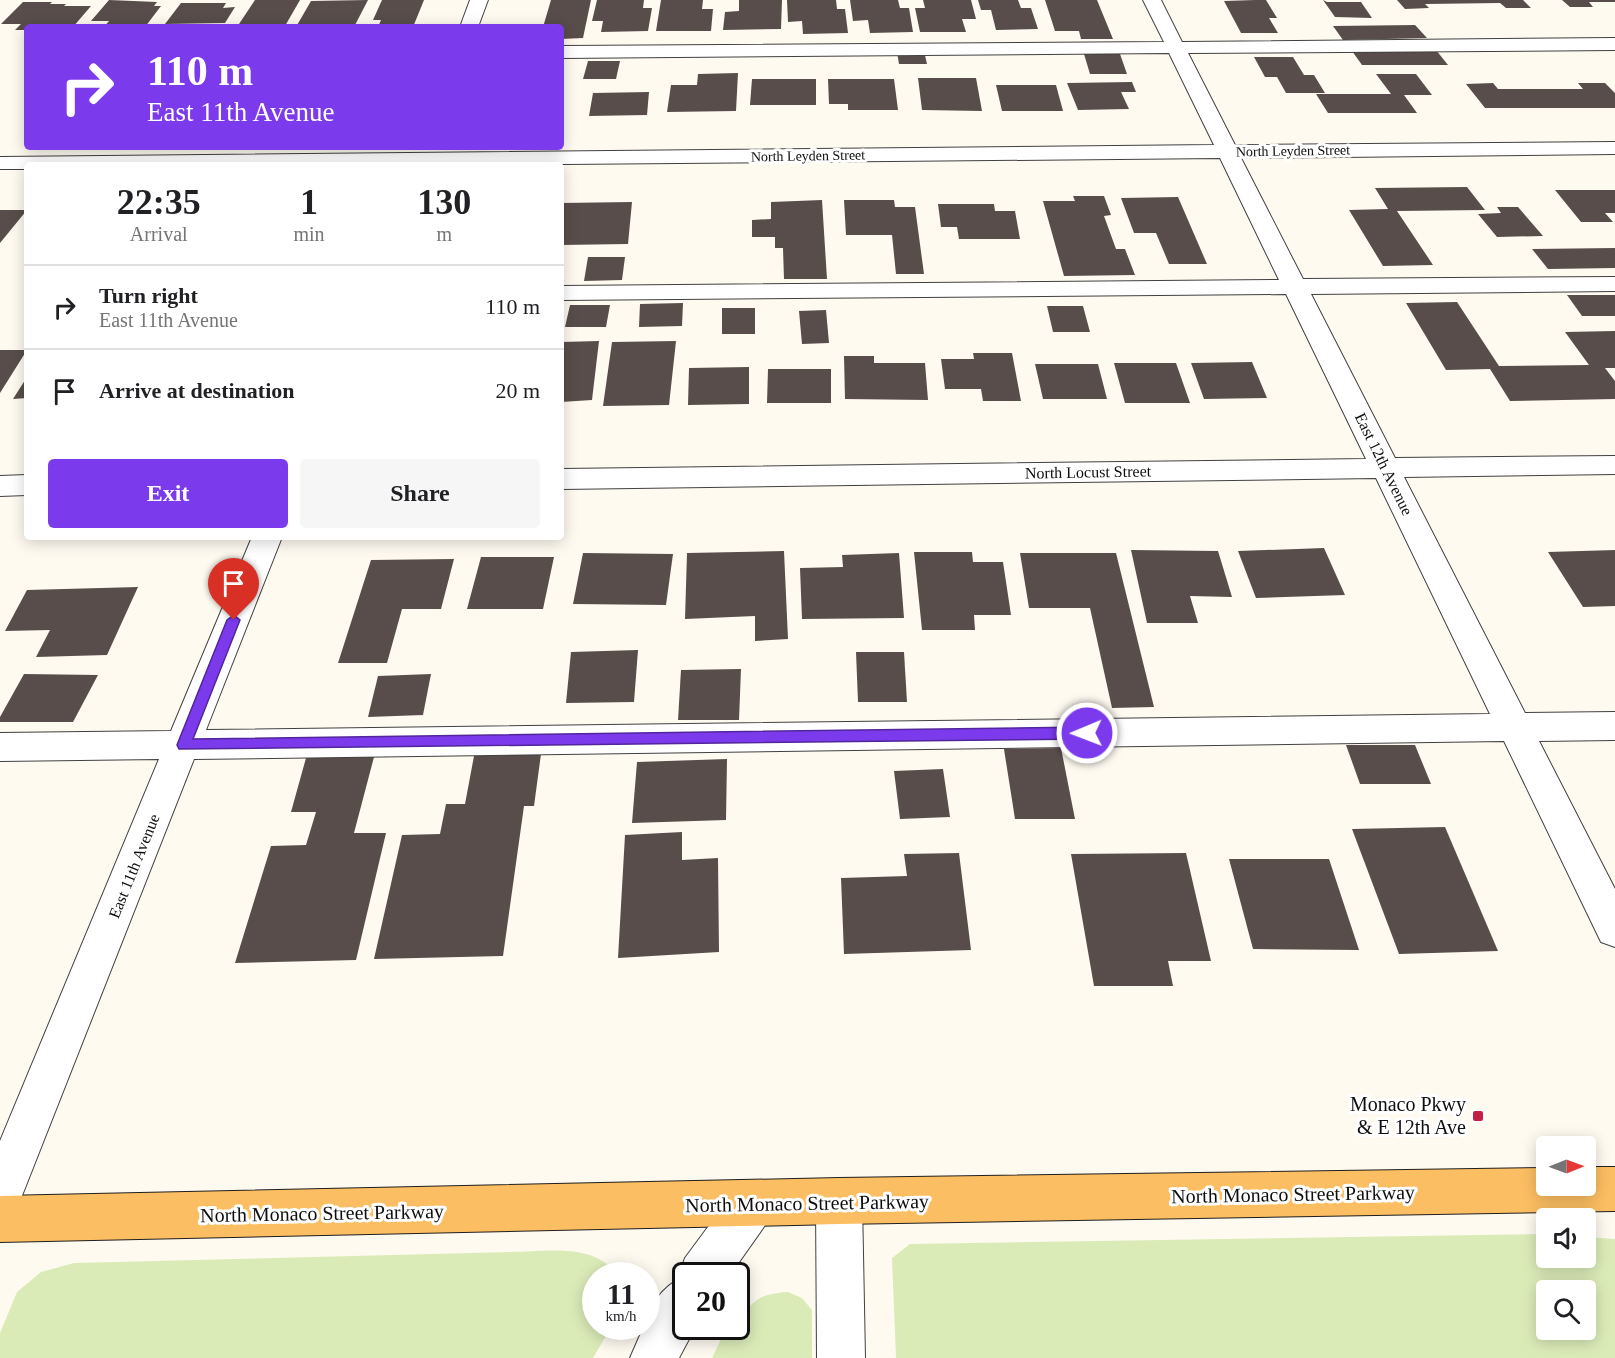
<!DOCTYPE html>
<style>
:root{--surface:#fff;--page:#f6f6f6;--text:#202124;--muted:#757577;--line:#e0e0e0;--accent:#7c3aed}
body{margin:0;font-family:"Times New Roman",serif;background:var(--page);color:var(--text);height:100vh;display:flex;flex-direction:column;font-size:22px;white-space:nowrap}
*{box-sizing:border-box;margin:0}
p{font-size:20px;color:var(--muted)}
.icon{flex:none;width:33px;height:33px;fill:none;stroke:currentColor;stroke-width:2;stroke-linecap:round;stroke-linejoin:round}
.map{position:relative;flex:1;overflow:hidden}
.panel{position:absolute;left:24px;top:162px;width:540px;height:378px;display:flex;flex-direction:column;background:var(--surface);border-radius:6px;box-shadow:0 3px 15px #0003}
.panel>*{flex:none}
.guide{position:absolute;left:24px;top:24px;width:540px;height:126px;border-radius:6px;box-shadow:0 3px 15px #0003;background:#7c3aed;color:#fff;overflow:hidden}
.needle{width:39px;rotate:89deg}
.controls{position:absolute;left:1536px;top:1136px;display:grid;gap:12px}
.controls a{display:grid;place-items:center;width:60px;height:60px;border-radius:6px;background:var(--surface);box-shadow:0 3px 15px #0003;font-size:30px}
.speed{position:absolute;left:582px;top:1262px;display:flex;gap:12px;font-size:30px;font-weight:700;text-align:center}
.speed>*{display:grid;place-content:center;width:78px;height:78px;border-radius:50%;background:var(--surface);box-shadow:0 3px 15px #0003;line-height:1}
.speed small{font-size:15px;font-weight:400}
.speed .limit{border:3px solid #111;border-radius:9px;background:#fff;color:#111}
.pin{position:absolute;display:grid;place-items:center;width:51px;height:51px;color:#fff;margin:-62px -26px;border-radius:50% 50% 50% 0;rotate:-45deg;box-shadow:0 0 6px #0007}
.pin .icon{rotate:45deg}
.me{position:absolute;width:66px;margin:-33px;rotate:269deg;stroke-linejoin:round;filter:drop-shadow(0 0 4px #0008)}
.turn{display:flex;align-items:center;gap:21px;height:126px;padding:0 24px;font-size:27px}
.turn .icon{width:78px;height:78px;stroke-width:2.5}
.turn b{display:block;font-size:42px;line-height:51px}
.eta{display:flex;justify-content:space-evenly;align-items:center;height:102px;text-align:center}
.eta b{font-size:36px;font-weight:600;line-height:42px}
.button{display:flex;gap:12px;margin-top:auto;padding:12px 24px}
.button a{flex:1;height:69px;border-radius:6px;background:var(--accent);color:#fff;font-size:24px;font-weight:600;line-height:69px;text-align:center}
.button a+a{background:var(--page);color:var(--text)}
ul{padding:0;list-style:none}
li{display:flex;align-items:center;gap:18px;height:84px;padding:0 24px;border-top:2px solid var(--line)}
li div{flex:1}
li b{display:block;font-size:22px}
li em{font-style:normal}
.map>svg:first-child{display:block}
.green{fill:#dbebb8;fill-rule:evenodd}
.building{fill:#584d4a}
.lines{fill:none;stroke-linecap:round;stroke-linejoin:round}
.minor-casing{stroke:#414141;stroke-width:2}
.major-casing{stroke:#1f1f1f;stroke-width:2}
.minor{fill:#fff;fill-rule:evenodd}
.major{fill:#fcbe62;fill-rule:evenodd}
.route{fill:#7c3aed;stroke:#51269a;stroke-width:1.5}
.poi-dot{fill:#c32143;stroke:#fff;stroke-width:2}
.labels{text-anchor:middle;dominant-baseline:central;stroke-width:6;stroke-linejoin:round;paint-order:stroke}
.far-street-label{font-size:14px;fill:#0e0e0e;stroke:#fff}
.street-label{font-size:16px;fill:#0e0e0e;stroke:#fff}
.near-poi-label{font-size:20px;fill:#0e0e0e;stroke:#fff;text-anchor:end}
.near-street-label{font-size:20px;fill:#0e0e0e;stroke:#fff}
</style>
<div class="map">
<svg width="1615" height="1358" viewBox="0 0 1615 1358">
<rect width="100%" height="100%" fill="#fffaf0"/>
<!-- green -->
<g class="green">
<path d="M1546,1234V1257H1586V1237L1615,1239V1358H896L892,1258L910,1244ZM1546,1290H1586V1329H1546Z"/>
<path d="M510,1252C544,1252 596,1242 616,1275H596V1326H612L593,1358H0V1333L17,1292L41,1272L74,1263Z"/>
<path d="M788,1292L802,1298L812,1310V1358H712L724,1333L731,1326H736L737,1320C756,1299 759,1294 788,1292Z"/>
</g>
<!-- building -->
<g class="building">
<path d="M109,0L157,2L154,6H161L145,27H104L109,21H91Z"/>
<path d="M255,0H300L285,26L237,27Z"/>
<path d="M368,0L354,27H296L311,1Z"/>
<path d="M382,0H424L413,27H378L381,20H373Z"/>
<path d="M551,0H591L583,38L561,39V27H543Z"/>
<path d="M597,0H644L643,8H652L648,31L601,32L603,21H592Z"/>
<path d="M661,0H703L702,9H713L711,31H656Z"/>
<path d="M739,0H782L781,29L723,30L725,12L739,11Z"/>
<path d="M787,0H836L837,9H845L848,33L803,34L802,21L788,22Z"/>
<path d="M850,0H898L900,8H909L913,32L870,33L868,20L853,21Z"/>
<path d="M923,0H971L976,19H962L966,32H920L915,8H925Z"/>
<path d="M978,0H1018L1021,8H1031L1038,29L996,30L991,10H981Z"/>
<path d="M1045,0H1097L1113,39H1081L1079,31H1055Z"/>
<path d="M1255,0H1266L1277,18H1269L1278,33H1241L1224,1Z"/>
<path d="M1323,0L1327,2H1361L1372,18L1335,17Z"/>
<path d="M1397,0H1523L1531,8H1506L1500,3L1425,4L1429,8L1405,9Z"/>
<path d="M1562,0H1615V2H1589L1593,7H1570Z"/>
<path d="M23,2H52L50,4H66L64,6H91L73,27H27V30H15L21,24H1Z"/>
<path d="M181,3H226L223,8L235,7L225,23L165,24Z"/>
<path d="M1415,25L1427,38L1343,40L1333,26Z"/>
<path d="M1436,50L1448,65H1362L1352,51Z"/>
<path d="M924,51L927,64H899L897,52Z"/>
<path d="M1084,54H1120L1127,74H1090Z"/>
<path d="M1254,57H1293L1304,75H1314L1325,93H1286L1277,77H1265Z"/>
<path d="M588,61H620L616,79H583Z"/>
<path d="M738,73L736,111L667,112L671,85H697L698,74Z"/>
<path d="M1376,74H1416L1432,95H1404L1417,113H1328L1316,94H1391Z"/>
<path d="M918,78H976L982,111L922,110Z"/>
<path d="M752,79H816V105H750Z"/>
<path d="M828,79H894L898,110H848V104H829Z"/>
<path d="M1132,82L1136,92H1121L1129,109L1078,110L1067,83Z"/>
<path d="M1493,83L1498,89H1583L1578,83H1605L1615,93V108H1485L1466,84Z"/>
<path d="M996,85H1056L1063,111H1002Z"/>
<path d="M649,92L647,115L589,116L593,93Z"/>
<path d="M1467,187L1485,210L1397,211L1433,265L1383,266L1349,210L1388,209L1375,188Z"/>
<path d="M1555,190H1615V213H1605L1613,222H1581Z"/>
<path d="M1073,196H1104L1111,215L1104,216L1116,249H1125L1135,275L1064,276L1043,201H1075Z"/>
<path d="M1178,197L1207,264H1169L1156,233H1134L1121,198Z"/>
<path d="M822,200L827,279H784L783,248H775V237H752V220L771,219V202Z"/>
<path d="M844,200H894L895,207H915L924,274H896L892,235H846Z"/>
<path d="M632,202L628,244L561,245V203Z"/>
<path d="M938,204H994L995,211H1015L1020,239H959L957,227H941Z"/>
<path d="M1497,207H1518L1543,236L1497,237L1478,214L1501,213Z"/>
<path d="M0,210H27L0,243Z"/>
<path d="M1615,248V268L1548,269L1532,249Z"/>
<path d="M588,257H625L622,280L584,281Z"/>
<path d="M1567,295H1615V316H1582Z"/>
<path d="M1457,302L1499,366L1589,365L1565,332L1615,331V368H1605L1615,381V399L1510,401L1490,369L1446,370L1406,303Z"/>
<path d="M683,303L682,326L639,327L640,304Z"/>
<path d="M570,305H610L606,327H565Z"/>
<path d="M1047,306H1083L1090,332H1053Z"/>
<rect x="722" y="308" width="33" height="26"/>
<path d="M826,310L829,343L802,344L799,311Z"/>
<path d="M599,341L592,400L561,402V342Z"/>
<path d="M676,341L669,405L603,406L612,342Z"/>
<path d="M0,350H27L0,393Z"/>
<path d="M973,353H1012L1021,401H983L981,389H945L941,359H974Z"/>
<path d="M844,356H874V363H925L928,400L845,399Z"/>
<path d="M1252,362L1267,398L1204,399L1191,363Z"/>
<path d="M1114,363H1176L1190,403H1125Z"/>
<path d="M1035,364H1098L1107,399H1043Z"/>
<path d="M749,367V404L688,405L689,368Z"/>
<path d="M768,369H831V403H767Z"/>
<path d="M27,377V398L13,399Z"/>
<path d="M1324,548L1345,595L1256,598L1238,551Z"/>
<path d="M1131,550L1218,551L1232,597L1190,596L1198,623H1147Z"/>
<path d="M1615,550V606L1583,607L1548,552Z"/>
<path d="M784,551L788,639L755,641V616L685,619L687,553Z"/>
<path d="M914,552H972L973,562H1003L1011,615H974L975,630H922Z"/>
<path d="M583,553L673,554L666,605L573,604Z"/>
<path d="M899,553L904,618L802,619L800,568L843,567L842,555Z"/>
<path d="M1020,553H1116L1154,707L1112,708L1090,608H1029Z"/>
<path d="M481,557H554L543,609H467Z"/>
<path d="M454,559L441,609H402L387,663H338L371,560Z"/>
<path d="M138,587L107,655L36,657L50,630L5,631L27,590Z"/>
<path d="M638,650L634,702L566,703L571,652Z"/>
<path d="M856,652H904L907,702H858Z"/>
<path d="M741,669L739,720H678L681,670Z"/>
<path d="M24,674L98,675L73,722H0V717Z"/>
<path d="M431,674L423,715L368,717L378,676Z"/>
<path d="M1346,745H1415L1431,784H1360Z"/>
<path d="M1061,748L1075,819H1015L1004,749Z"/>
<path d="M541,754L534,806H524L503,956L374,959L402,835L440,834L446,804H465L474,756Z"/>
<path d="M374,757L354,833H386L356,960L235,963L271,846L306,845L316,812H291L306,758Z"/>
<path d="M727,759L726,820L632,823L637,762Z"/>
<path d="M943,769L950,817L900,819L894,771Z"/>
<path d="M1445,827L1498,951L1399,954L1352,829Z"/>
<path d="M682,832V860L718,858L719,952L618,958L625,835Z"/>
<path d="M959,853L971,950L844,954L841,878L907,876L904,854Z"/>
<path d="M1186,853L1211,961H1168L1173,986H1094L1071,854Z"/>
<path d="M1229,859H1329L1359,950L1253,949Z"/>
</g>
<g class="lines">
<!-- minor casing -->
<g class="minor-casing">
<g id="minor">
<path d="M470,0H488L478,27H460Z"/>
<path d="M1143,0H1161L1182,42L1615,38V50L1188,53L1235,145L1615,142V154L1241,158L1303,279L1615,277V291L1311,294L1395,458L1615,456V474L1404,477L1525,713L1615,712V740L1539,741L1615,889V947L1601,942L1504,741L194,759L16,1211L0,1217V1141L159,759L0,761V733L171,731L252,537H282L206,730L1490,714L1376,478L561,489V469L1366,459L1286,294L561,300V286L1279,280L1220,158L463,165H27V169H0V157L1214,145L1169,53L561,58V46L1164,42Z"/>
<path d="M27,475V495L0,496V476Z"/>
<path d="M839,1178L855,1185L862,1201L865,1358H817L816,1201L823,1185Z"/>
<path d="M752,1182L768,1189L775,1205L768,1221L730,1275H686V1326H696L679,1358H630L644,1326H646C646,1308 665,1285 680,1279L679,1275L685,1258L736,1189Z"/>
</g>
</g>
<!-- major casing -->
<g class="major-casing">
<path id="major" d="M1586,1167H1615V1211L839,1224L0,1242V1196L839,1178L1546,1168V1185H1586Z"/>
</g>
<!-- minor -->
<use href="#minor" class="minor"/>
<!-- major -->
<use href="#major" class="major"/>
</g>
<!-- route -->
<path class="route" d="M234,615L240,620L193,739L1087,727L1092,729L1094,733L1092,737L1087,739L179,749L177,745L227,620Z"/>
<!-- markers -->
<rect class="poi-dot" x="1472" y="1110" width="12" height="12" rx="3"/>
<g class="labels">
<!-- far-street labels -->
<g class="far-street-label">
<text transform="translate(1293 151) rotate(-1)">North Leyden Street</text>
<text transform="translate(808 156) rotate(-1)">North Leyden Street</text>
</g>
<!-- street labels -->
<g class="street-label">
<text transform="translate(1384 464) rotate(64)">East 12th Avenue</text>
<text transform="translate(1088 472) rotate(-1)">North Locust Street</text>
<text transform="translate(134 866) rotate(-68)">East 11th Avenue</text>
</g>
<!-- near-poi labels -->
<g class="near-poi-label">
<text x="1466" y="1104">Monaco Pkwy<tspan x="1466" dy="23">&amp; E 12th Ave</tspan></text>
</g>
<!-- near-street labels -->
<g class="near-street-label">
<text transform="translate(1293 1194) rotate(-1)">North Monaco Street Parkway</text>
<text transform="translate(807 1203) rotate(-1)">North Monaco Street Parkway</text>
<text transform="translate(322 1213) rotate(-1)">North Monaco Street Parkway</text>
</g>
</g>
</svg>
<div class="controls">
<a><svg class="needle" viewBox="-14 -14 28 28"><path d="M0-13l5 13h-10z" fill="#e53935"/><path d="M0 13l5-13h-10z" fill="#757577"/></svg></a>
<a><svg class="icon" aria-label="sound" viewBox="0 0 24 24"><path d="M4 9h4l5-4v14l-5-4H4zM17 9q2 3 0 6"/></svg></a>
<a><svg class="icon" aria-label="search" viewBox="0 0 24 24"><circle cx="10" cy="10" r="6"/><path d="M15 15l6 6"/></svg></a>
</div>
<div class="speed"><div>11<small>km/h</small></div><div class="limit">20</div></div>
<div class="pin" style="left:234px;top:620px;background:#d93025"><svg class="icon" aria-label="arrive" viewBox="0 0 24 24"><path d="M6 21V4h12l-3 4 3 4H6"/></svg></div>
<svg class="me" style="left:1087px;top:733px" viewBox="-20 -20 40 40"><circle r="17" fill="#7c3aed" stroke="#fff" stroke-width="3"/><path d="M0-11L8 9 0 5-8 9z" fill="#fff"/></svg>
<div class="guide">
<div class="turn"><svg class="icon" aria-label="right" viewBox="0 0 24 24"><path d="M7 20v-9h11M14 6l5 5-5 5"/></svg><div><b>110 m</b>East 11th Avenue</div></div>
</div>
<section class="panel">
<div class="eta">
<div><b>22:35</b><p>Arrival</p></div>
<div><b>1</b><p>min</p></div>
<div><b>130</b><p>m</p></div>
</div>
<ul>
<li><svg class="icon" aria-label="right" viewBox="0 0 24 24"><path d="M7 20v-9h11M14 6l5 5-5 5"/></svg><div><b>Turn right</b><p>East 11th Avenue</p></div><em>110 m</em></li>
<li><svg class="icon" aria-label="arrive" viewBox="0 0 24 24"><path d="M6 21V4h12l-3 4 3 4H6"/></svg><div><b>Arrive at destination</b></div><em>20 m</em></li>
</ul>
<div class="button"><a>Exit</a><a>Share</a></div>
</section>
</div>
